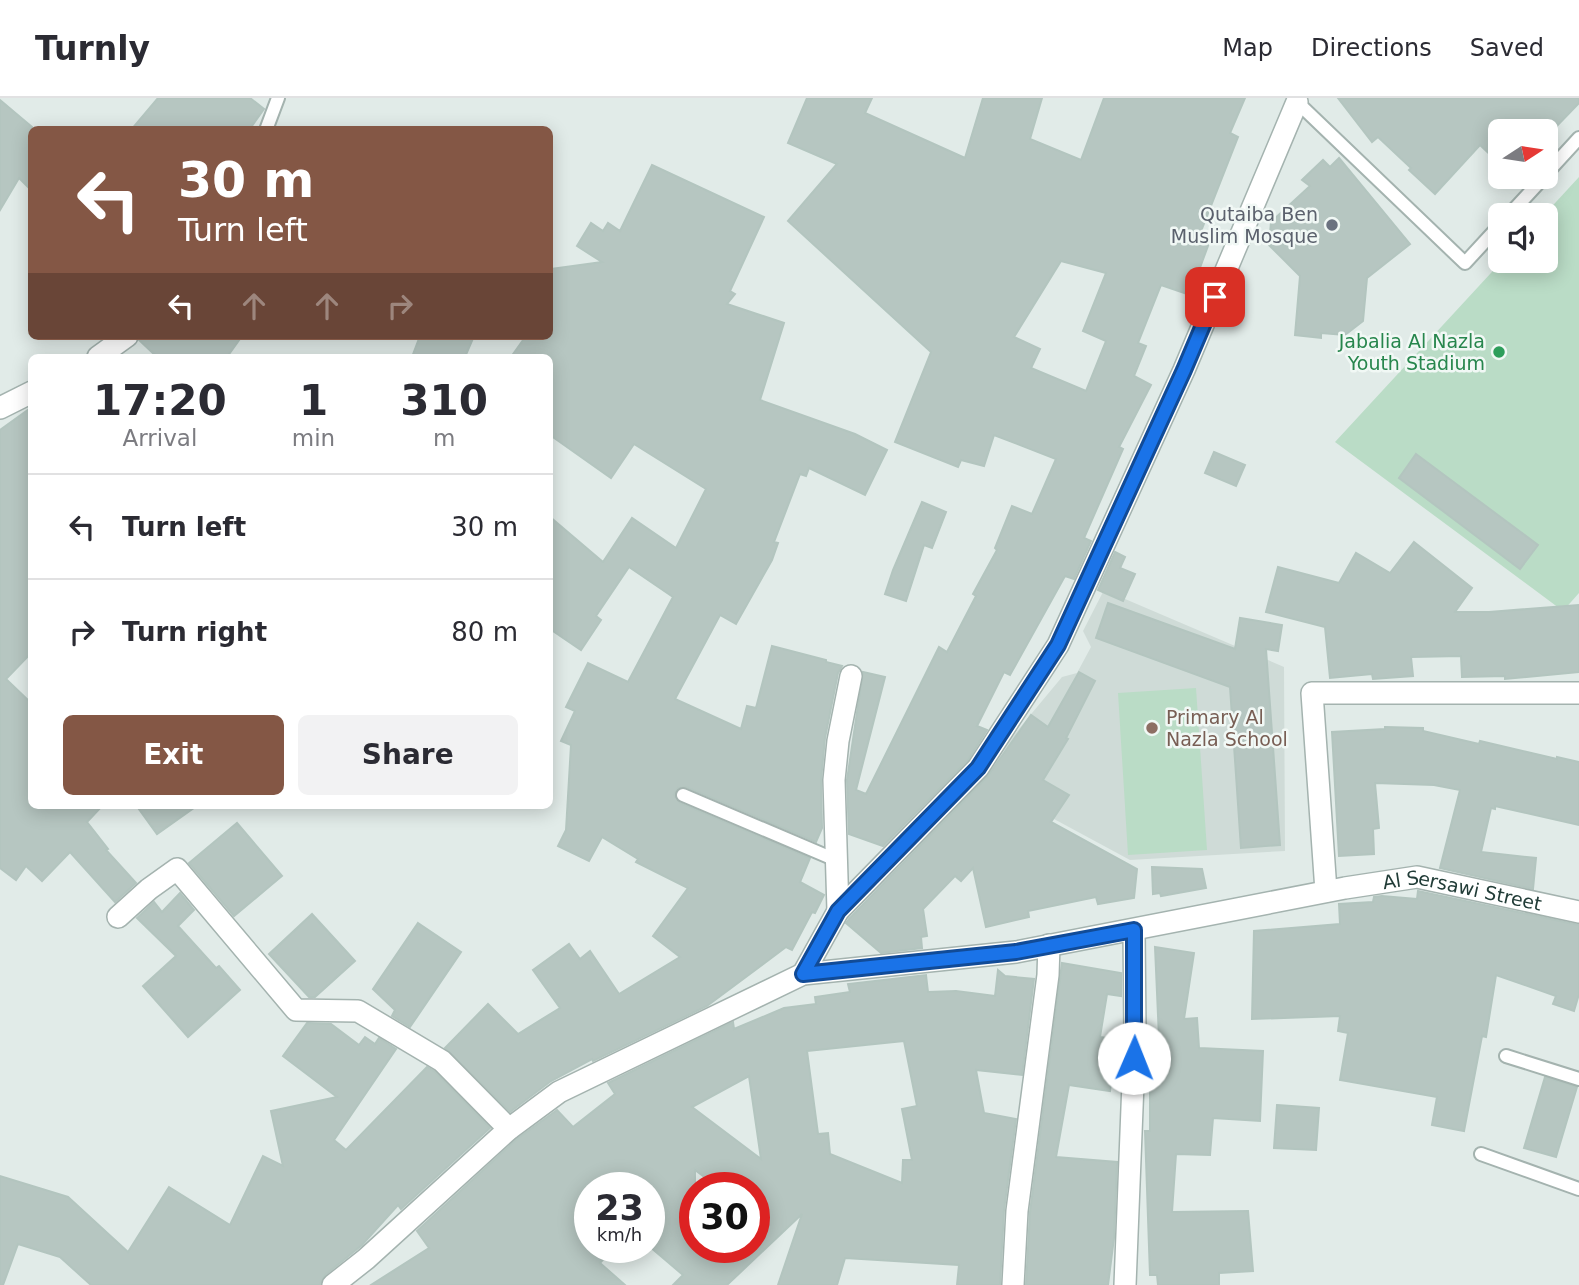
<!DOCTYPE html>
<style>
:root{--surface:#fff;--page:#f2f2f3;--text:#2b2b33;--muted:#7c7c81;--line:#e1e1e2;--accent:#845745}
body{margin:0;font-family:"DejaVu Sans",sans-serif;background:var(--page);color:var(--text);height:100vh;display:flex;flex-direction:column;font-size:26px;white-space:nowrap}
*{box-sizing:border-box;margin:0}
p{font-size:23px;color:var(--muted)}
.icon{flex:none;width:38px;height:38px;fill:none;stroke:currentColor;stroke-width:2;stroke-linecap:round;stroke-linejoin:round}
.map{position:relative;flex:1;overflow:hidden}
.panel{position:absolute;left:28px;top:256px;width:525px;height:455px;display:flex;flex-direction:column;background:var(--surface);border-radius:10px;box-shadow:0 4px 18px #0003}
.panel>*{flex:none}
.guide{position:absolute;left:28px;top:28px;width:525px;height:214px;border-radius:10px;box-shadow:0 4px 18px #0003;background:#845745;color:#fff;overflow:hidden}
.needle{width:46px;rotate:78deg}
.fabs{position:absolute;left:1488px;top:21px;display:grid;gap:14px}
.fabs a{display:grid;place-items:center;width:70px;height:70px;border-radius:10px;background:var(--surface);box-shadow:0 4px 18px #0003;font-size:35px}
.speed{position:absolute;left:574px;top:1074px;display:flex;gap:14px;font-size:35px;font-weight:700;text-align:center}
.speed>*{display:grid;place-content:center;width:91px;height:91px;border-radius:50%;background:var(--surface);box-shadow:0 4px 18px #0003;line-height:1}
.speed small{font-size:18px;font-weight:400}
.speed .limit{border:10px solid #d22;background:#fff;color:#111}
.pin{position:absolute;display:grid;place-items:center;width:60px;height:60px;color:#fff;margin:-30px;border-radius:14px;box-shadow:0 4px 10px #0006}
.me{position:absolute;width:77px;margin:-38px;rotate:1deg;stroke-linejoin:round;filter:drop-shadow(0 0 5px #0008)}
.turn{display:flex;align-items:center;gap:24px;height:147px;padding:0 35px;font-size:32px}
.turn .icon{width:91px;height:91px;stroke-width:2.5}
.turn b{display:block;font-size:49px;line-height:60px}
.lanes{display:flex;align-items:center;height:66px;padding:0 35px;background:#0003;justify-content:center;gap:35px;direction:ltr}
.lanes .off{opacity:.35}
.eta{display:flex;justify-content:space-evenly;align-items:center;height:119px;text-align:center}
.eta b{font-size:42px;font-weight:800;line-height:49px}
.action{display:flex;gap:14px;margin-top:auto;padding:14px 35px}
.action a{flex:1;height:80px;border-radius:10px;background:var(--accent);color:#fff;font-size:28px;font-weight:800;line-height:80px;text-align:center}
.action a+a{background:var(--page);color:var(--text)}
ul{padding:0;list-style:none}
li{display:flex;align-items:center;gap:21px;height:105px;padding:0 35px;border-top:2px solid var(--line)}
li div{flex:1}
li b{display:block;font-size:26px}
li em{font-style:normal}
header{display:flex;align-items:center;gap:42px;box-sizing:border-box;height:98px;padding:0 35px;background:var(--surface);border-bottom:2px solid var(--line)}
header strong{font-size:33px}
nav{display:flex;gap:38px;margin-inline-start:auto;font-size:24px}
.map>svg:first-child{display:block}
.built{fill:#cfdbd7}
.green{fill:#badcc6}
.building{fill:#b6c6c1;stroke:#b3c5bf;stroke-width:2;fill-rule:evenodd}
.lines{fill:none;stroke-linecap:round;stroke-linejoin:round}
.service-casing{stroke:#a4b3af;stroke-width:16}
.minor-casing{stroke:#a4b3af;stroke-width:24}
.service{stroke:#fff;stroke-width:12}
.minor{stroke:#fff;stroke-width:21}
.route-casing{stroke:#114b97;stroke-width:18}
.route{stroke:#1a73e8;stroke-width:12}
.worship-dot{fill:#6b7280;stroke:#f1f8f5;stroke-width:2.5}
.leisure-dot{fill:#2e9e5b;stroke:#f1f8f5;stroke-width:2.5}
.education-dot{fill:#8d6e63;stroke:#f1f8f5;stroke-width:2.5}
.labels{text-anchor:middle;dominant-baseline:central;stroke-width:5;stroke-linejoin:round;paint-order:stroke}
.worship-label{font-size:19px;fill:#5b616d;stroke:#f1f8f5;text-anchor:end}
.leisure-label{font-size:19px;fill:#27864d;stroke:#f1f8f5;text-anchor:end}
.education-label{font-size:19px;fill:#785e54;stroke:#f1f8f5;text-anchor:start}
.street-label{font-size:19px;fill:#213c37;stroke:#f1f8f5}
</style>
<header>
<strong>Turnly</strong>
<nav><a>Map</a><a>Directions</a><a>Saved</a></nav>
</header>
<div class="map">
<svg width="1579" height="1187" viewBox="0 0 1579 1187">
<rect width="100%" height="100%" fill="#e1ebe8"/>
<!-- built -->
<path class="built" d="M1104,492L1284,569L1285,753L1130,762L978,680L1062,579L1077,575L1091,549L1083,533Z"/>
<!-- green -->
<g class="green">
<path d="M1579,79V495L1563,513L1335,344L1502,163H1545L1544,117Z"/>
<path d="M1196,590L1207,752L1128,757L1118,595Z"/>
</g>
<!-- building -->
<g class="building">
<path d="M158,0H250L264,11L249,32H131Z"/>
<path d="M807,0H872L865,15L965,60L983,0H1042L1030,41L1081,62L1104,0H1245L1230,35L1238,39L1198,141L1209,145L1190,197L1161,187L1138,245L1146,248L1134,278L1151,287L1119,349L1123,351L1084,440L1091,443L1074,481L1065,478L1010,577L1004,574L977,628L987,632L968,662L883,748L849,736L847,682L863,574L885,579L856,692L866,696L939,549L947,554L976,498L973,496L997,452L995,450L1012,408L1032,416L1056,361L994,337L984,368L961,362L958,369L895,344L931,254L788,123L837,66L788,45ZM1061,163L1106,175L1083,233L1106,243L1086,293L1031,270L1040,251L1014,239Z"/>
<path d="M1338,0H1579V5L1552,33H1500V66L1480,47L1435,96L1409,72L1411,70L1378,39L1372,44Z"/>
<path d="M0,2L32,29V93L19,80L0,112Z"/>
<path d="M1339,60L1410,146L1367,180L1363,223L1345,237L1321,235V240L1295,237L1300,178L1269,147L1271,124L1310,88L1302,82L1323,62L1330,69Z"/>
<path d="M652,67L764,119L730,193L735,196L727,206L784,225L760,302L855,336L887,352L865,397L809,370L806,378L800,376L774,444L778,445L772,462L736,526L720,517L675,601L741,631L747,608L756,610L772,548L826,562V564L842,568L838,575L825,640L821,682L822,730L816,744L686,689L678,690L674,697L680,705L810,760L800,784L824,797L815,815L812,814L792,852L786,849L707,908L593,963L592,961L551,983L510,1014L445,950L488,906L518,936L560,910L533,872L569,846L580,861L590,853L619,896L680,859L653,838L688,790L636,764L638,761L602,739L589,763L558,748L566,732L571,647L561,643L575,613L566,609L588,565L628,584L673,499L629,469L596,518L601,522L581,552L550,531V419L603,464L632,420L676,450L706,391L634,346L611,380L550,337V259H511L526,238H550V171L602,164L577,148L591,125L603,133L608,125L620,133Z"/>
<path d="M140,238H242L227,259H157L139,242Z"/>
<path d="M420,238H474L465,259H412Z"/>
<path d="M32,309V554L6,581L32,606V707H103L87,724L108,751L106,752L136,785L115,804L70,754L42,783L26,768L16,782L0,770V332Z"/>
<path d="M1214,354L1245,367L1236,388L1205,375Z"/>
<path d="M1416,356L1538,447L1520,471L1399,380Z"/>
<path d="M922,404L946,414L932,450L924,447L906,503L885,496L893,472Z"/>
<path d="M1414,444L1472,490L1455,514H1489L1579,507V574L1505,581V578L1462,579L1461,558L1411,559L1413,578L1373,581L1372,576L1330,580L1325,529L1266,514L1278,469L1339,485L1356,455L1390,475Z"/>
<path d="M1115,454L1125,459L1120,470L1135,476L1123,503L1098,492Z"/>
<path d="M1108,505L1235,551L1240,520L1282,527L1278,553L1266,551L1280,747L1241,750L1230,589L1096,540Z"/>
<path d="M1079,574L1095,583L1066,640L1068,641L1043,682L1069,697L1051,724L1137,771L1134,800L1098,806L1096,799L1028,813L1029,819L986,829L973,770L961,783L955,778L923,811L927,838L921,839L922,850L881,855L846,825L849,821L987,679L1031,617L1048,629Z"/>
<path d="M1385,629L1423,630V633L1479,646L1480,643L1557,661V659L1579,664V727L1495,708V711L1491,710L1481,754L1536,760L1533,791L1440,770L1460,692L1434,687L1375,685L1379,730L1373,731L1374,756L1339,758L1332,634L1385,631Z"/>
<path d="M136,707H198L157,736Z"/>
<path d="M237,725L282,778L234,818L189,765Z"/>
<path d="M1152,769L1202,771L1206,790L1161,798L1160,795L1153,796Z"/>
<path d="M1418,793L1579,827V896L1574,913L1553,906L1556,898L1496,877L1486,939L1482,938L1464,1033L1432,1027L1437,999L1340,982L1348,935L1338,933L1340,918L1252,921L1254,833L1340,826L1339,806L1373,804L1374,799L1382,798L1417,801Z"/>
<path d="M180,795L194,812L178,828L216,870L219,868L240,892L188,939L143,888L176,858L137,820L154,804L162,814Z"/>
<path d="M312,816L355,863L315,899H309L269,856Z"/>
<path d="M418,825L461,854L410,929L392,918L395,912L373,891Z"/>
<path d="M1155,849L1194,855L1184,921L1197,920L1199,950L1263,953L1260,1023L1213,1020L1210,1057L1176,1056L1172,1114L1248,1113L1253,1173L1219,1175V1187H1158L1157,1177H1150L1145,1033H1150V985H1161Z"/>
<path d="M1062,865L1121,875V898L1107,896L1100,939L1116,941L1110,993L1069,987L1056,1059L1117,1064L1114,1140L1108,1187H1026L1030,1114Z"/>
<path d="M998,872L1005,878L1034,881L1022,977L976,972L984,1015L1016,1021L1004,1112L1000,1187H957L959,1167L845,1160L837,1187H778L802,1116L727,1187H673L683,1177L649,1148V1090H590V1150H613L600,1165L625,1187H371L429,1150L417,1133L517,1041L557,1012L573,1029L615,996L608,985L733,924L734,931L784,910L816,906L815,899L850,894L848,886L926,877L928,894L956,893L995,898ZM904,943L917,1008L902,1011L912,1062H903L902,1085L830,1056L828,1035L818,1036L807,953ZM749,978L761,1061L692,1009ZM695,1072L719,1090H754V1150H695Z"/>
<path d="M307,925L331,926L359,947L365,939L375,946L379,940L396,951L334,1042L346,1052L427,969L434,973L490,1030L401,1111L398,1107L362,1147L325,1177L320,1187H91L60,1159L18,1146L3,1187H0V1078L68,1099L128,1154L169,1089L230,1127L263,1058L283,1068L271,1013L337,999L283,958Z"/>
<path d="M1545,979L1577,989L1556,1059L1524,1050Z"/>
<path d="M1277,1007L1319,1010L1316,1052L1274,1050Z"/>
</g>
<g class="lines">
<!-- service casing -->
<g class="service-casing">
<g id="service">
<path d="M1297,4L1465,165L1500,127"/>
<path d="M266,32L278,0"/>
<path d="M1545,77L1579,40"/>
<path d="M1509,117L1544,79"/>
<path d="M683,697L836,762"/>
<path d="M1506,958L1579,981"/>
<path d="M1481,1056L1579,1091"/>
</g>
</g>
<!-- minor casing -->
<g class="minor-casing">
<g id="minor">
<path d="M98,259L127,238"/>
<path d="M0,310L32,294"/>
<path d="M1326,793L1312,595H1579"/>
<path d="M838,813L834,682L838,643L851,578"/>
<path d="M118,819L149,791L177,771L296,912L358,913L442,963L509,1031"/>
<path d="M803,876L838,813L978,670L1058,547L1184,272L1297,4"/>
<path id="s1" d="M333,1187L366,1161L509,1031L559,994L803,876L1016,854L1345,790L1417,779L1579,814"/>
<path d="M1013,1187L1017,1113L1048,877L1049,847"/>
<path d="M1125,1187L1135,934L1134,832"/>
</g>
</g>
<!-- service -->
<use href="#service" class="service"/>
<!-- minor -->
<use href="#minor" class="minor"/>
</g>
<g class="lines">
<!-- route casing -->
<g class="route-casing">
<path id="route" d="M1134,960V832L1016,854L803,876L838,813L978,670L1058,547L1184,272L1215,199"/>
</g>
<!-- route -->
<use href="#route" class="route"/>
</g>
<!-- markers -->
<circle class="worship-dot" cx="1332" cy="127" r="7"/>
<circle class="leisure-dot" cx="1499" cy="254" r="7"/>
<circle class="education-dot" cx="1152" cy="630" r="7"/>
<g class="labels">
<!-- worship labels -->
<g class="worship-label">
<text x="1318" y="116">Qutaiba Ben<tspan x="1318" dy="22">Muslim Mosque</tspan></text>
</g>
<!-- leisure labels -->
<g class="leisure-label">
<text x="1485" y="243">Jabalia Al Nazla<tspan x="1485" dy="22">Youth Stadium</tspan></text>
</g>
<!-- education labels -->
<g class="education-label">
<text x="1166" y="619">Primary Al<tspan x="1166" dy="22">Nazla School</tspan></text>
</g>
<!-- street labels -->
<g class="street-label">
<text stroke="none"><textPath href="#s1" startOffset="1237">Al Sersawi Street</textPath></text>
</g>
</g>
</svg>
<div class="fabs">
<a><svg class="needle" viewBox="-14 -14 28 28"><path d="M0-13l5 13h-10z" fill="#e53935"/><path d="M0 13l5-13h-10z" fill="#7c7c81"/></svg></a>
<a><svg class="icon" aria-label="sound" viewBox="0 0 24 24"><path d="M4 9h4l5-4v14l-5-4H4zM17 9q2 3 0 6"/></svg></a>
</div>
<div class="speed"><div>23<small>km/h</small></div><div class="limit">30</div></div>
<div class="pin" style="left:1215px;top:199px;background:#d93025"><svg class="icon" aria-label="arrive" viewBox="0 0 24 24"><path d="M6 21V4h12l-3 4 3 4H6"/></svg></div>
<svg class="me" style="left:1134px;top:960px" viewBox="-20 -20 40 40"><circle r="19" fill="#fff"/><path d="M0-13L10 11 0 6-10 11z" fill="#1a73e8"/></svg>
<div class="guide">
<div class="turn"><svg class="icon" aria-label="left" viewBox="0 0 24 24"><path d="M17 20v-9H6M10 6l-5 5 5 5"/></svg><div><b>30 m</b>Turn left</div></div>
<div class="lanes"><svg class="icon" aria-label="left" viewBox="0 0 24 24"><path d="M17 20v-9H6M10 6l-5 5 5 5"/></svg><svg class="icon off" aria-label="ahead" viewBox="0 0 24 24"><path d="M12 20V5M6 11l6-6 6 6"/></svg><svg class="icon off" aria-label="ahead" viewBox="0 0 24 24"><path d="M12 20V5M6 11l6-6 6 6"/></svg><svg class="icon off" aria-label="right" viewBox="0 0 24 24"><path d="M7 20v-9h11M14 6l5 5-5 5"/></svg></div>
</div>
<section class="panel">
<div class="eta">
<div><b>17:20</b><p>Arrival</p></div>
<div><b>1</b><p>min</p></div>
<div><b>310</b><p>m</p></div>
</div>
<ul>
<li><svg class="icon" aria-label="left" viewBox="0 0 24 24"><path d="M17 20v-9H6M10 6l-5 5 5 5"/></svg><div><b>Turn left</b></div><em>30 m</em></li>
<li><svg class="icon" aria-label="right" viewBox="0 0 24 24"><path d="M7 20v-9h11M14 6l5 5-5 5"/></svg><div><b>Turn right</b></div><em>80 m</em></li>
</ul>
<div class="action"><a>Exit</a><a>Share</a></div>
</section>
</div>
